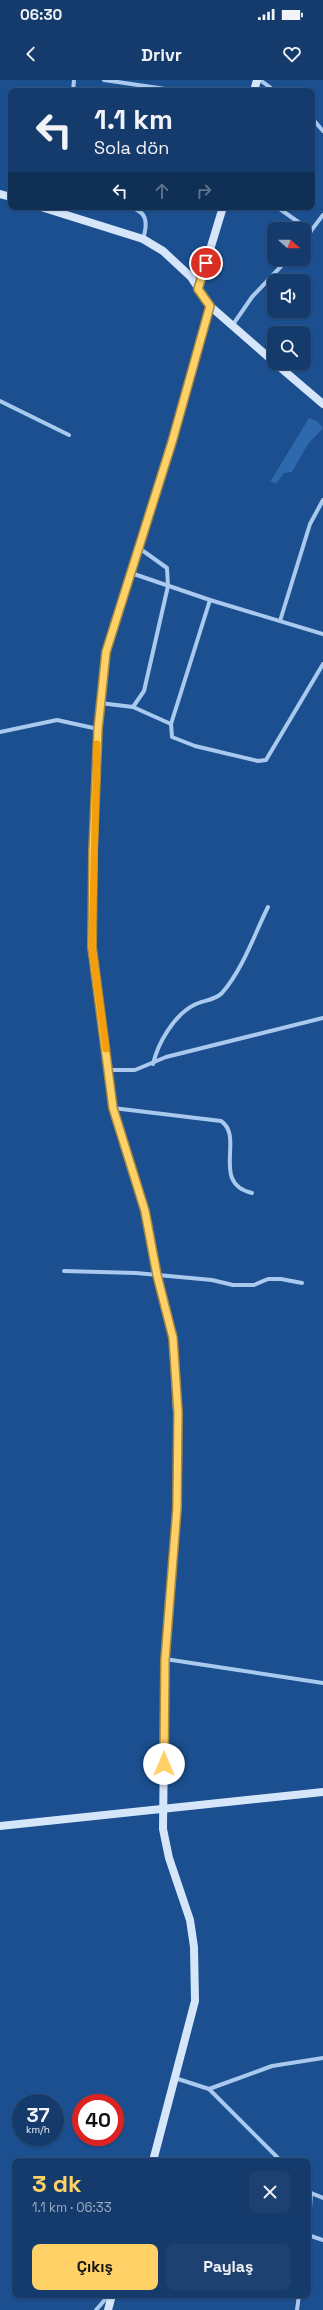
<!DOCTYPE html>
<html lang="tr">
<meta charset="utf-8">
<style>
:root{--surface:#143b6b;--page:#1d4271;--text:#f1f3f6;--muted:#9dadc1;--line:#33557e;--accent:#ffd166}
body{margin:0;font-family:"Space Grotesk",sans-serif;background:var(--page);color:var(--text);height:100vh;display:flex;flex-direction:column;font-size:15px;white-space:nowrap}
*{box-sizing:border-box;margin:0}
p{font-size:13px;color:var(--muted)}
.icon{flex:none;width:22px;height:22px;fill:none;stroke:currentColor;stroke-width:2;stroke-linecap:round;stroke-linejoin:round}
.map{position:relative;flex:1;overflow:hidden}
.side{position:absolute;left:12px;top:2078px;width:299px;height:140px;display:flex;flex-direction:column;background:var(--surface);border-radius:8px;box-shadow:0 1px 3px #0004,0 0 0 1px var(--line)}
.side>*{flex:none}
.hud{position:absolute;left:8px;top:8px;width:307px;height:122px;border-radius:8px;box-shadow:0 1px 3px #0004,0 0 0 1px var(--line);background:#143b6b;color:var(--text);overflow:hidden}
.needle{width:26px;rotate:111deg}
.controls{position:absolute;left:267px;top:142px;display:grid;gap:8px}
.controls a{display:grid;place-items:center;width:44px;height:44px;border-radius:8px;background:var(--surface);box-shadow:0 1px 3px #0004,0 0 0 1px var(--line);font-size:20px}
.speed{position:absolute;left:12px;top:2014px;display:flex;gap:8px;font-size:20px;font-weight:700;text-align:center}
.speed>*{display:grid;place-content:center;width:52px;height:52px;border-radius:50%;background:var(--surface);box-shadow:0 1px 3px #0004,0 0 0 1px var(--line);line-height:1}
.speed small{font-size:10px;font-weight:400}
.speed .limit{border:6px solid #d22;background:#fff;color:#111}
.pin{position:absolute;display:grid;place-items:center;width:34px;height:34px;color:#fff;margin:-17px;border:2px solid #fff;border-radius:50%;box-shadow:0 1px 4px #0007}
.me{position:absolute;width:44px;margin:-22px;rotate:0deg;stroke-linejoin:round;filter:drop-shadow(0 0 3px #0008)}
.turn{display:flex;align-items:center;gap:14px;height:84px;padding:0 20px;font-size:18px}
.turn .icon{width:52px;height:52px;stroke-width:2.5}
.turn b{display:block;font-size:28px;line-height:34px}
.lanes{display:flex;align-items:center;height:38px;padding:0 20px;background:#0003;justify-content:center;gap:20px;direction:ltr}
.lanes .off{opacity:.35}
.round{display:grid;place-items:center;flex:none;width:42px;height:42px;border-radius:8px;background:var(--page)}
.overview{display:flex;align-items:center;justify-content:space-between;height:68px;padding:0 20px}
h1{font-size:24px;font-weight:700;line-height:30px;color:var(--accent)}
.button{display:flex;gap:8px;margin-top:auto;padding:8px 20px}
.button a{flex:1;height:46px;border-radius:8px;background:var(--accent);color:#111;font-size:16px;font-weight:700;line-height:46px;text-align:center}
.button a+a{background:var(--page);color:var(--text)}
.status{display:flex;justify-content:space-between;align-items:center;height:28px;padding:0 20px;background:var(--surface);direction:ltr}
.status svg{height:11px;fill:currentColor}
header{display:flex;justify-content:space-between;align-items:center;height:52px;padding:0 20px;background:var(--surface);font-size:18px;font-weight:700}
.map>svg:first-child{display:block}
.green{fill:#2e69ad}
.lines{fill:none;stroke-linecap:round;stroke-linejoin:round}
.street{stroke:#a9c9ee;stroke-width:4}
.secondary{stroke:#d6e6fa;stroke-width:8}
.route-casing{stroke:#a68842;stroke-width:10}
.route{stroke:#ffd166;stroke-width:7}
.slow{stroke:#f59e0b;stroke-width:7}
</style>
<div class="status"><b>06:30</b><svg viewBox="0 0 49 12"><path d="M0 12V9h3v3zM5 12V6h3v6zM10 12V3h3v9zM15 12V0h3v12zM26 1h20v11H26zM47 4h2v5h-2z"/></svg></div>
<header><svg class="icon" aria-label="back" viewBox="0 0 24 24"><path d="M15 5l-7 7 7 7"/></svg>Drivr<svg class="icon" aria-label="heart" viewBox="0 0 24 24"><path d="M12 20l-8-8c-3-5 5-10 8-4 3-6 11-1 8 4z"/></svg></header>
<div class="map">
<svg width="323" height="2230" viewBox="0 0 323 2230">
<rect width="100%" height="100%" fill="#1b4f8f"/>
<!-- green -->
<path class="green" d="M309,338L317,341L323,348L308,364L292,392L284,393L277,403L270,402Z"/>
<g class="lines">
<!-- street -->
<g class="street">
<path d="M104,0L179,11"/>
<path d="M260,0L275,11"/>
<path d="M73,11L74,0"/>
<path d="M312,38L323,51"/>
<path d="M127,127C148,130 148,143 143,159"/>
<path d="M277,127L311,151"/>
<path d="M304,160L323,135"/>
<path d="M232,246L252,217L288,179"/>
<path d="M0,321L69,355"/>
<path d="M131,493L210,520L323,554"/>
<path d="M210,520L171,644L172,657L195,666L258,681L266,680L323,584"/>
<path d="M280,541L310,444L323,420"/>
<path d="M100,623L133,627L144,611L168,506L167,488L139,468"/>
<path d="M133,627L171,644"/>
<path d="M0,652L57,640L98,649"/>
<path d="M153,984C158,963 174,935 194,925C203,920 214,921 222,913C243,889 254,855 268,827"/>
<path d="M109,990H135L166,977L323,938"/>
<path d="M113,1028L221,1041C245,1057 210,1103 252,1113"/>
<path d="M64,1191L136,1193L212,1200L233,1205H254L268,1199H281L302,1203"/>
<path d="M165,1579L323,1603"/>
<path d="M175,1998L209,2009L272,1986L323,1978"/>
<path d="M209,2009L281,2081"/>
<path d="M308,2109L311,2113L323,2118"/>
<path d="M308,2155L323,2160"/>
<path d="M308,2159L311,2113"/>
<path d="M96,2230L109,2215"/>
<path d="M297,2230L299,2215"/>
</g>
<!-- secondary -->
<g class="secondary">
<path d="M254,11L257,0"/>
<path d="M0,114L11,117"/>
<path d="M41,127L143,159L163,171L191,197L210,226L274,282"/>
<path d="M198,209L223,127"/>
<path d="M275,283L323,324"/>
<path d="M0,1746L323,1712"/>
<path d="M153,2081L195,1921L194,1867L190,1840L169,1778L163,1749L165,1580L177,1428V1332L173,1258L157,1195L145,1131L113,1028L92,867L93,771L98,649L106,572L172,362L210,226"/>
<path d="M108,2230L112,2215"/>
</g>
</g>
<g class="lines">
<!-- route casing -->
<g class="route-casing">
<path id="route" d="M164,1684L165,1580L177,1428L178,1332L173,1258L157,1195L145,1131L113,1028L92,867L93,771L98,649L106,572L172,362L210,226L198,209L206,183"/>
</g>
<!-- route -->
<use href="#route" class="route"/>
<!-- slow -->
<path class="slow" d="M97,664L92,867L106,969"/>
</g>
</svg>
<div class="controls">
<a><svg class="needle" viewBox="-14 -14 28 28"><path d="M0-13l5 13h-10z" fill="#e53935"/><path d="M0 13l5-13h-10z" fill="#9dadc1"/></svg></a>
<a><svg class="icon" aria-label="sound" viewBox="0 0 24 24"><path d="M4 9h4l5-4v14l-5-4H4zM17 9q2 3 0 6"/></svg></a>
<a><svg class="icon" aria-label="search" viewBox="0 0 24 24"><circle cx="10" cy="10" r="6"/><path d="M15 15l6 6"/></svg></a>
</div>
<div class="speed"><div>37<small>km/h</small></div><div class="limit">40</div></div>
<div class="pin" style="left:206px;top:183px;background:#d93025"><svg class="icon" aria-label="arrive" viewBox="0 0 24 24"><path d="M6 21V4h12l-3 4 3 4H6"/></svg></div>
<svg class="me" style="left:164px;top:1684px" viewBox="-20 -20 40 40"><circle r="19" fill="#fff"/><path d="M0-13L10 11 0 6-10 11z" fill="#ffd166"/></svg>
<div class="hud">
<div class="turn"><svg class="icon" aria-label="left" viewBox="0 0 24 24"><path d="M17 20v-9H6M10 6l-5 5 5 5"/></svg><div><b>1.1 km</b>Sola dön</div></div>
<div class="lanes"><svg class="icon" aria-label="left" viewBox="0 0 24 24"><path d="M17 20v-9H6M10 6l-5 5 5 5"/></svg><svg class="icon off" aria-label="ahead" viewBox="0 0 24 24"><path d="M12 20V5M6 11l6-6 6 6"/></svg><svg class="icon off" aria-label="right" viewBox="0 0 24 24"><path d="M7 20v-9h11M14 6l5 5-5 5"/></svg></div>
</div>
<section class="side">
<div class="overview"><div><h1>3 dk</h1><p>1.1 km · 06:33</p></div><a class="round"><svg class="icon" aria-label="close" viewBox="0 0 24 24"><path d="M6 6l12 12M18 6L6 18"/></svg></a></div>
<div class="button"><a>Çıkış</a><a>Paylaş</a></div>
</section>
</div>
